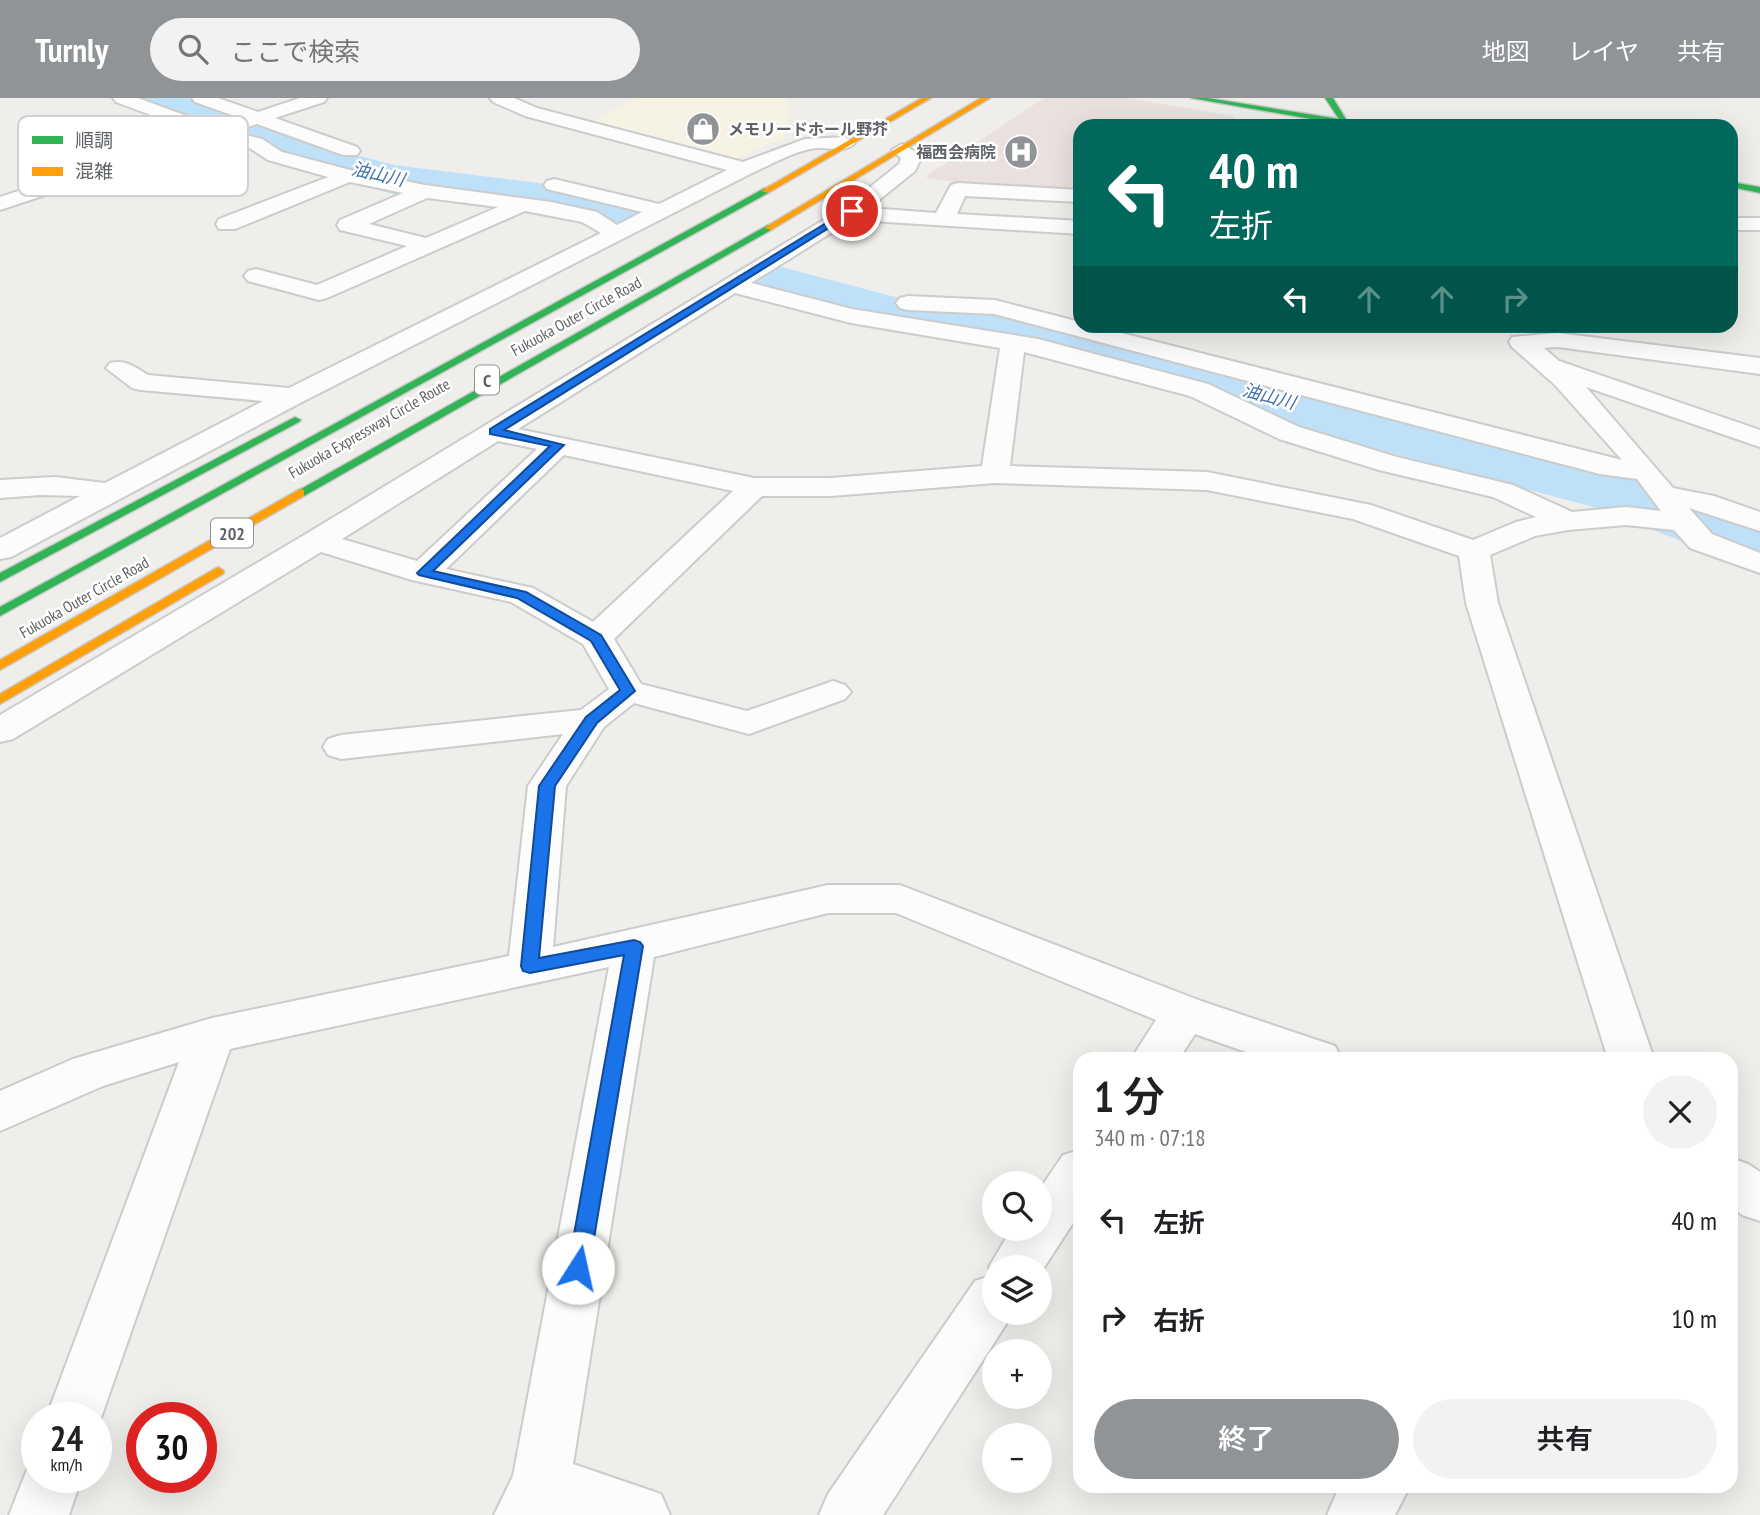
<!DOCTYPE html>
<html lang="ja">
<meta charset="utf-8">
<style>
:root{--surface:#fff;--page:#f2f2f2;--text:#202124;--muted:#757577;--accent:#919496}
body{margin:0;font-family:"PT Sans Narrow","Noto Sans JP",sans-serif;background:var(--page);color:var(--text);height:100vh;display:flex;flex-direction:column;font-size:26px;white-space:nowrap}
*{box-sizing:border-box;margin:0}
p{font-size:23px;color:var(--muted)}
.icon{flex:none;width:38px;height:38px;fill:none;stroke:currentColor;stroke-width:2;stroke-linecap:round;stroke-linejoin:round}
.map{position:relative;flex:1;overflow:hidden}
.side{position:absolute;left:1073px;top:954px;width:665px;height:441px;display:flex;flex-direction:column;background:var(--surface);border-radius:21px;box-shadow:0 7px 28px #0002}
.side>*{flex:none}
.hud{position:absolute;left:1073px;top:21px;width:665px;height:214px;border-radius:21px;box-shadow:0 7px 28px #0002;background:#00695c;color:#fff;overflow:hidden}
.controls{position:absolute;left:982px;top:1073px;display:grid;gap:14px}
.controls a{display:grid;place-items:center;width:70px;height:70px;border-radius:50%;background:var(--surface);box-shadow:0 7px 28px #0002;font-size:35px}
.speed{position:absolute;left:21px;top:1304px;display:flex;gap:14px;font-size:35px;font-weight:700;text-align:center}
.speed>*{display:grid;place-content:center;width:91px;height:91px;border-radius:50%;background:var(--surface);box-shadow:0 7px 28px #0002;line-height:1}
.speed small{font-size:18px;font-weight:400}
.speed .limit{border:10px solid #d22;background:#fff;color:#111}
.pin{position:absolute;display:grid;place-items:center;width:60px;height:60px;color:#fff;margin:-30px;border:4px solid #fff;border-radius:50%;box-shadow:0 2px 7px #0007}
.me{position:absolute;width:77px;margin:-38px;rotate:10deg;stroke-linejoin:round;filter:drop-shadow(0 0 5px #0008)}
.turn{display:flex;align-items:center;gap:24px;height:147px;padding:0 21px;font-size:32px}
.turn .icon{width:91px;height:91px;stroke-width:2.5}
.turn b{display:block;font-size:49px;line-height:60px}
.lanes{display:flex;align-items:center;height:66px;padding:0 21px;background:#0003;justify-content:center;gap:35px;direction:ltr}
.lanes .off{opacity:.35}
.round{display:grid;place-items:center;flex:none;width:74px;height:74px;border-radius:37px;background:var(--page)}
.head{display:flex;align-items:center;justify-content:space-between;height:119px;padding:0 21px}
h1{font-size:42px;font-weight:600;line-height:52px}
.primary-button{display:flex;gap:14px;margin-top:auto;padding:14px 21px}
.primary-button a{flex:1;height:80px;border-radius:42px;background:var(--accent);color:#fff;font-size:28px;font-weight:600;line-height:80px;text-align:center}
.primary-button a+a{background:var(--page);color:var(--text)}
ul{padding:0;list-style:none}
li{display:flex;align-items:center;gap:21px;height:98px;padding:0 21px}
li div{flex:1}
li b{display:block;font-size:26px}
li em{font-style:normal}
header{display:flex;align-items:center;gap:42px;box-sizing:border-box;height:98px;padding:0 35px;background:var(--accent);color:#fff}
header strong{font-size:33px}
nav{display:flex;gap:38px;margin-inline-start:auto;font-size:24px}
.search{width:490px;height:63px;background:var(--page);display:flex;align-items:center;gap:18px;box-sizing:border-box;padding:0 24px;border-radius:38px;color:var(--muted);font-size:26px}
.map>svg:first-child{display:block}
.commercial{fill:#f7f3e4}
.medical{fill:#eae0de}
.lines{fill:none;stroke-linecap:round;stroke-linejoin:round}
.river{fill:#bfe0f9;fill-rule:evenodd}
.street-casing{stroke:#cbcccc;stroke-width:4}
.fast-casing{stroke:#cacacb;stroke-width:3}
.slow-casing{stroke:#cacacb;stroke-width:3}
.street{fill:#fdfcfc;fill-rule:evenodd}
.fast{fill:#30b455;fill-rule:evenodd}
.slow{fill:#ff9f0a;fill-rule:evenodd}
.route{fill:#1a73e8;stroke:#114b97;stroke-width:2}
.labels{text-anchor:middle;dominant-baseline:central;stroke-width:5;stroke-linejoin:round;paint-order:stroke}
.far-poi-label{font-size:16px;font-weight:bold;fill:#5f6368;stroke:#fff;text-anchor:start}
.far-street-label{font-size:16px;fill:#5f6368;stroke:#fff}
.far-water-label{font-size:18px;font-style:italic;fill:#4174aa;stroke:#fff}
.shield{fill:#fff;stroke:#8f9295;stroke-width:2}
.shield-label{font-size:18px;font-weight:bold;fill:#5f6368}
.key{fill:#fff;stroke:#cfd0d2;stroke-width:2}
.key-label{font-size:19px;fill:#5f6368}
</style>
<header>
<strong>Turnly</strong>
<div class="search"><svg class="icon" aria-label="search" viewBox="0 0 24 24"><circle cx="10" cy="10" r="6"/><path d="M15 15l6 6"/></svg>ここで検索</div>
<nav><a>地図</a><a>レイヤ</a><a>共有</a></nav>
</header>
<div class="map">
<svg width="1760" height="1417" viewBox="0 0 1760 1417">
<rect width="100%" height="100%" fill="#efeeea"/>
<!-- commercial -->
<path class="commercial" d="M636,0H785L789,12L784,40L727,64L593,23Z"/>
<!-- medical -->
<path class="medical" d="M1044,0H1127L1233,18L1236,28H1080V93L959,85L925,79Z"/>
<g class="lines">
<!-- river -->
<g class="river">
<path d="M126,0H187L235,17L299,35L345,54L394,67L594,92C613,97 630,101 642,118L634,129C611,135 602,131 582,121L393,96L311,74L267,55L203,37L132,9Z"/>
<path d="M770,166L895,199L991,206L1084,228L1443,328L1640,378L1760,422V469L1734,463L1590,408L1395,356L1045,255L991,242L893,233L750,195L742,183L750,171Z"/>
</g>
<!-- street casing -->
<g class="street-casing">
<g id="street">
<path d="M113,0H138L214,28L240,20L195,4L192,0H218L258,14L300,0H327L324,4L275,20L357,49L360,53L357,57H343L257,26L234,34L262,41L282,54L350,72L425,87L551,104L597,114L617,127L642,114L547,91L544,87L547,83L554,81L659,106L727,72L525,18L493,4L490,0H514L537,10L743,64L805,41L845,39L855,45C846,55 829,49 816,50C794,53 772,66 752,75L302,304L11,459L0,461V440L80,398L41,397L0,400V382L55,379L105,385L263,303L141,292L132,290L106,270L110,265C125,261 135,269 148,277L289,290L601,135L582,124L525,113L327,200L319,202L248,183L244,178L248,173L256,171L317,187L407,148L340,132L337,127L340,122L403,95L350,84L235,131H219L216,126L219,121L328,79L268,62L248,49L215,41L0,112V99L196,34L116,4ZM427,100L498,109L426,140L369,126Z"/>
<path d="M902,46L922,58L915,73L869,110L936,115L951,87L958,85L1080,92V104L965,98L957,116L1080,123V136L871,123L855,120L751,185L852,211L1038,241L1208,286L1299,329L1397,359L1513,387L1572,414L1626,409L1661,413L1637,381L1600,376L994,216L908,212L900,210L896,205L900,200L908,198L995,202L1080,224V228H1094L1622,362L1555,287L1512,249L1509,244L1512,239L1558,235L1760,260V276L1558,249L1544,250L1559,263L1760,332V349L1586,289L1673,390L1714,398L1760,414V433L1689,410L1712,436L1760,455V475L1690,450L1674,432L1626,427L1568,432L1535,438L1490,457L1498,505L1654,961H1608L1466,505L1459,458L1353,421L1207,392L995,385L831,398H762L614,541L641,586L747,613L833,583L845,587L851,594L845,601L749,636L634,605L604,629L566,688L553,849L828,787H900L1201,903L1335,948L1342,961H1266L1195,936L1179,961H1131L1156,922L896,815H828L654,859L573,1366L661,1396L670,1417H494L513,1378L609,869L230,951L96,1334V1320H46L179,964L103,988L0,1033V993L73,961L212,920L509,858L528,688L563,636L341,661L328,657L323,649L328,641L341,637L581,612L609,591L583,546L511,504L412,482L321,454L13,641L0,644V617L306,436L845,109L899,66L901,60L892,52ZM735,195L851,225L1000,250L982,368L831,380H754L518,331ZM1024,254L1190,298L1279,341L1379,372L1493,399L1536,419L1516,424L1473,442L1371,407L1207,374L1010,368ZM498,343L537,351L417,463L342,441ZM564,357L733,393L593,524L533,490L446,471Z"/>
<rect x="1731" y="120" width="29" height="12"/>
<path d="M1080,1052V1114L1040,1176V1169H994V1214H1014L883,1417H819L828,1396L975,1183L993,1177L989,1169L1012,1130H1040V1091L1063,1057Z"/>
<path d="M1731,1060L1748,1066L1760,1074V1123L1742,1117L1731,1108Z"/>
<path d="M37,1357V1379H82L69,1417H9L32,1359Z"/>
<path d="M1343,1388H1410L1395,1417H1327L1336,1396Z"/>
</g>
</g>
<!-- fast casing -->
<g class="fast-casing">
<g id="fast">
<path d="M1191,0H1208L1339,21L1325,0H1333L1347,23L1370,28L1345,27Z"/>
<path d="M1731,84L1760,89V95L1731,89Z"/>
<path d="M765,90L769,93L768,95L0,518V509Z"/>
<path d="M768,127L771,128V132L304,398H296L294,395Z"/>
<path d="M295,319L301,322L299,324L0,484V475Z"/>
</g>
</g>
<!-- slow casing -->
<g class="slow-casing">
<g id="slow">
<path d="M922,0H931L768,95L761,93Z"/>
<path d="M981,0H990L771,132L764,130Z"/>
<path d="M300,391L304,392V398L0,572V562Z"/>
<path d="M218,469L224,473L223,476L0,606V596Z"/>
</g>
</g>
<!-- street -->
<use href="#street" class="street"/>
<!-- fast -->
<use href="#fast" class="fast"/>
<!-- slow -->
<use href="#slow" class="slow"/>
</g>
<!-- route -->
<path class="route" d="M849,111L856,113L504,332L564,347L433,473L526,494L601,537L635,593L597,625L555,688L539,860L634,842L640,844L643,848L589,1170L586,1177L578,1180L571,1177L568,1170L624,857L530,875L523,873L521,868L539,688L586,619L620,592L591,543L517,500L419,477L417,475L550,348L490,336V331Z"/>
<!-- icons -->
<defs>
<g id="shop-disc" transform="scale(1.75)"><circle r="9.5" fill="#919496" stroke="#fff"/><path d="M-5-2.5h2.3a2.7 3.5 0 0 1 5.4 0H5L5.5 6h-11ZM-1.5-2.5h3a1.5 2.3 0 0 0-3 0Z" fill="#fff"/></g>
<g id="hospital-disc" transform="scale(1.75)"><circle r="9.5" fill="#919496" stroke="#fff"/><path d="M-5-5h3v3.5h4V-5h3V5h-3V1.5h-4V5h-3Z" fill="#fff"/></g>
</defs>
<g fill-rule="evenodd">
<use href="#shop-disc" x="703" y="31"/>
<use href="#hospital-disc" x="1021" y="54"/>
</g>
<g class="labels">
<!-- far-poi labels -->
<g class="far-poi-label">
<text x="728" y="31">メモリードホール野芥</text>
<text x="996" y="54" text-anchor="end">福西会病院</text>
</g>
<!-- far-street labels -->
<g class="far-street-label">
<text transform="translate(576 218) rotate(-29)">Fukuoka Outer Circle Road</text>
<text transform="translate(369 330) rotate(-30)">Fukuoka Expressway Circle Route</text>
<text transform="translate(84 499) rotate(-30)">Fukuoka Outer Circle Road</text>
</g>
<!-- far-water labels -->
<g class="far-water-label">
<text transform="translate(378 76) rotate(13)">油山川</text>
<text transform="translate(1269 298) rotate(15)">油山川</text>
</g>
<!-- shield labels -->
<g class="shield">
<rect x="475" y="267.5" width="24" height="29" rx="5"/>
<rect x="211" y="420.5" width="42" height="29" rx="5"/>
</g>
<g class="shield-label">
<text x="487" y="282">C</text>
<text x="232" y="435">202</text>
</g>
</g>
<!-- legend -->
<rect x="18" y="18" width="230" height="80" rx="10" class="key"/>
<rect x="32" y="38" width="31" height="8" fill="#30b455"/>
<rect x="32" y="69" width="31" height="9" fill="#ff9f0a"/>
<g class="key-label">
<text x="75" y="49">順調</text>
<text x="75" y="80">混雑</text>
</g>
</svg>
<div class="controls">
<a><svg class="icon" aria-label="search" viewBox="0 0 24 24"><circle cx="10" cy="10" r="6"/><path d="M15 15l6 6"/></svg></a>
<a><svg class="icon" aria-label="layers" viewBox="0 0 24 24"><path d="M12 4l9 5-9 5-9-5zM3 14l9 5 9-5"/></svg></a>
<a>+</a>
<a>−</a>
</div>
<div class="speed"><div>24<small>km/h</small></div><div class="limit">30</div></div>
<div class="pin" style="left:852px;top:113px;background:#d93025"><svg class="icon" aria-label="arrive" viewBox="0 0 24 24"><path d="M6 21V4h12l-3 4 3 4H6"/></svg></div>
<svg class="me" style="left:578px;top:1170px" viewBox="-20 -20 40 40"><circle r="19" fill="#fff"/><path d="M0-13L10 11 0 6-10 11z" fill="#1a73e8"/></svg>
<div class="hud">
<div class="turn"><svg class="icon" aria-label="left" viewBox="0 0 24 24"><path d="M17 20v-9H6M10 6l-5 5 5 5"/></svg><div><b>40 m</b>左折</div></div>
<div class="lanes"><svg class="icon" aria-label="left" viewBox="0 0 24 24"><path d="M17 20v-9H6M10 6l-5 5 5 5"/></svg><svg class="icon off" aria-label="ahead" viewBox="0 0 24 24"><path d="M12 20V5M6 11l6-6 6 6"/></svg><svg class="icon off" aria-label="ahead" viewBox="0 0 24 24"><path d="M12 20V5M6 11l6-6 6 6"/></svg><svg class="icon off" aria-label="right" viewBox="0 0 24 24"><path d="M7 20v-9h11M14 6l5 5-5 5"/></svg></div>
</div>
<section class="side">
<div class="head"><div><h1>1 分</h1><p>340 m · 07:18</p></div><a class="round"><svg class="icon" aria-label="close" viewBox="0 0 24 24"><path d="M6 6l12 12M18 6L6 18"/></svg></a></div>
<ul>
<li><svg class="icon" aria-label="left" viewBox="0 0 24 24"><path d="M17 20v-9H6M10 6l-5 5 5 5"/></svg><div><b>左折</b></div><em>40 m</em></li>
<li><svg class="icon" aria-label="right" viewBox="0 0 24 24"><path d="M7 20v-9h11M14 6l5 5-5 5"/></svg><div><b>右折</b></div><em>10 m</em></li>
</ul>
<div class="primary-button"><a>終了</a><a>共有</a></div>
</section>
</div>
